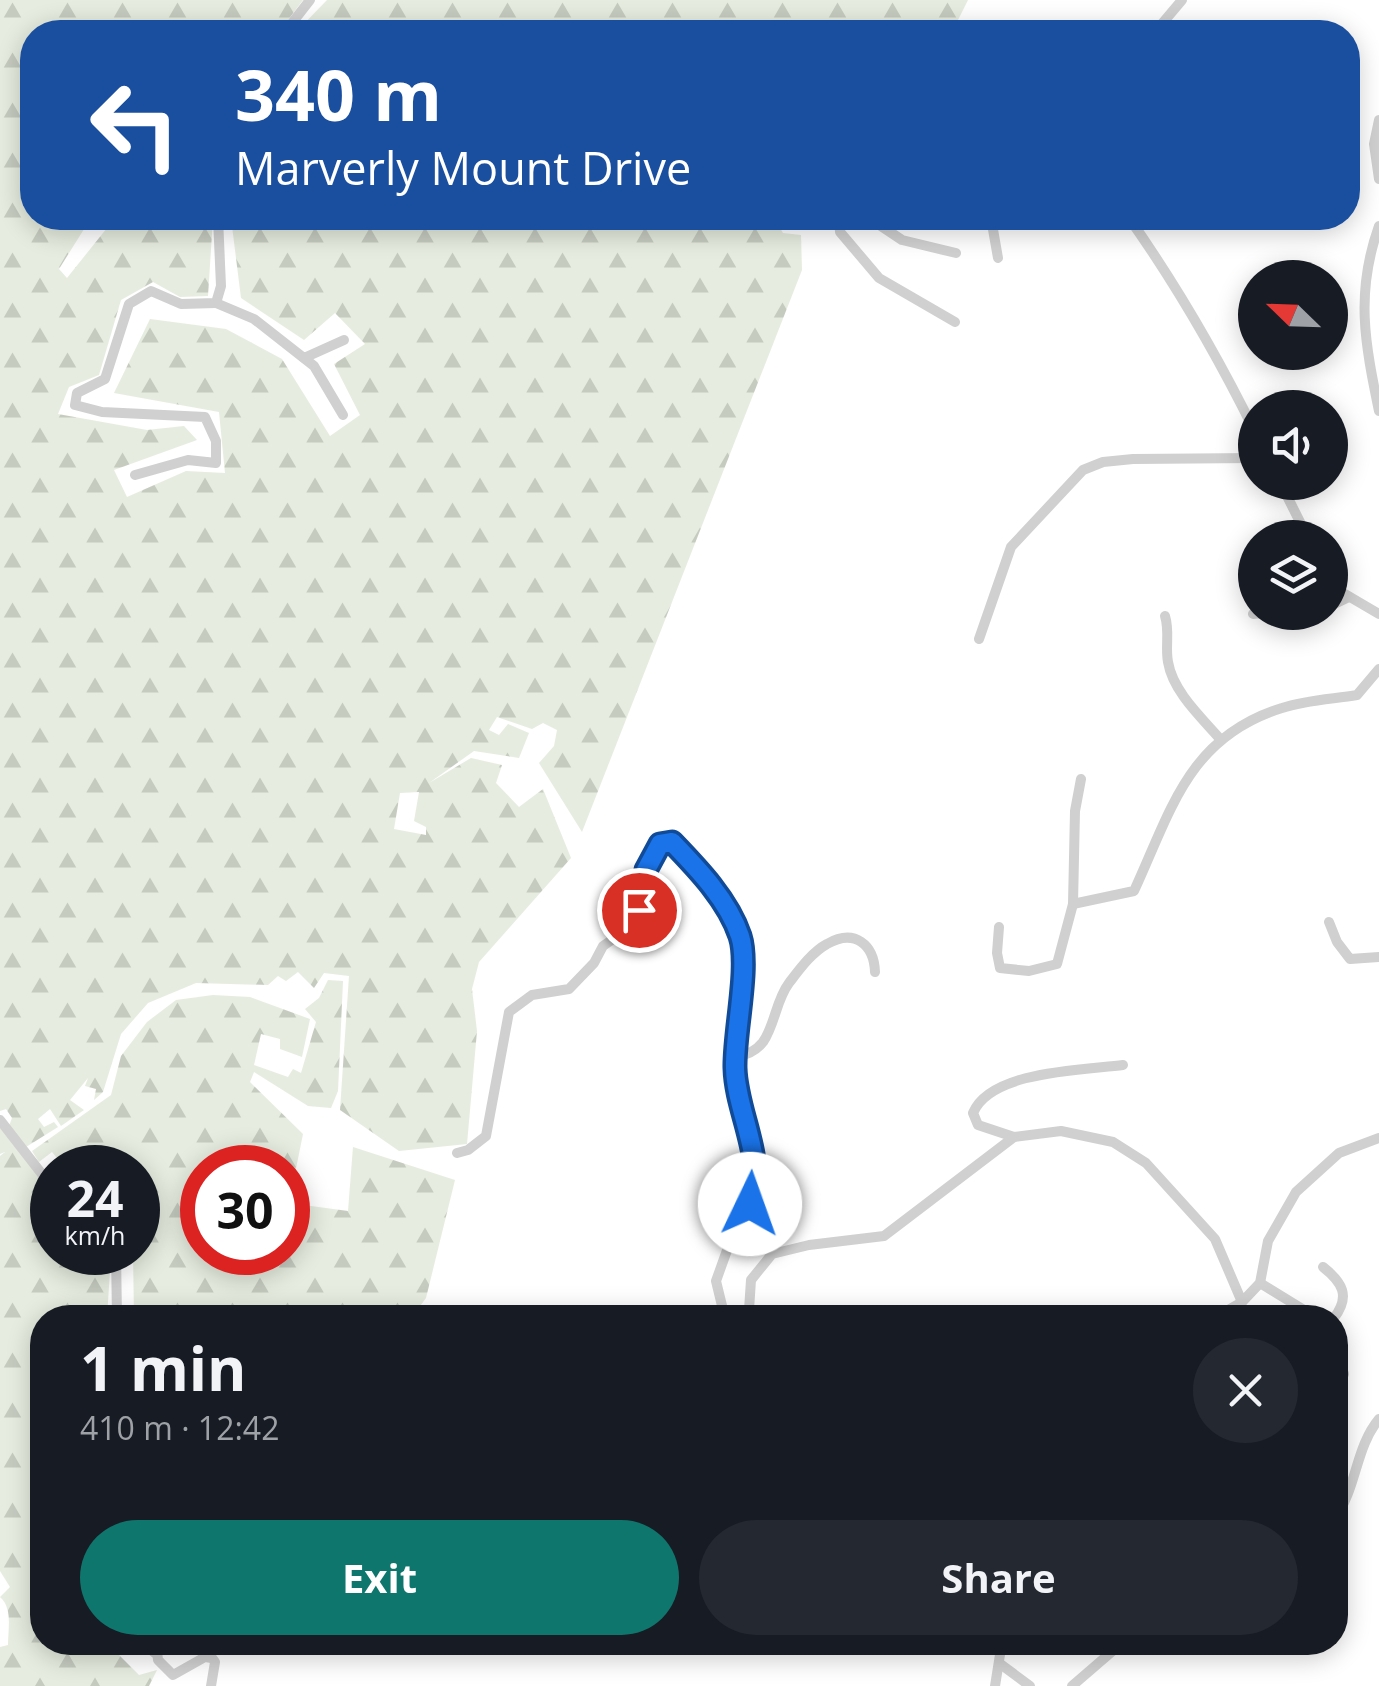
<!DOCTYPE html>
<meta charset="utf-8">
<style>
:root{--surface:#171b24;--page:#242831;--text:#f1f3f6;--muted:#9ea1a6;--accent:#0f766e}
body{margin:0;font-family:"Open Sans",sans-serif;background:var(--page);color:var(--text);height:100vh;display:flex;flex-direction:column;font-size:38px;white-space:nowrap}
*{box-sizing:border-box;margin:0}
p{font-size:32px;color:var(--muted)}
.icon{flex:none;width:55px;height:55px;fill:none;stroke:currentColor;stroke-width:2;stroke-linecap:round;stroke-linejoin:round}
.map{position:relative;flex:1;overflow:hidden}
.drawer{position:absolute;left:30px;top:1305px;width:1318px;height:350px;display:flex;flex-direction:column;background:var(--surface);border-radius:40px;box-shadow:0 5px 25px #0003}
.drawer>*{flex:none}
.banner{position:absolute;left:20px;top:20px;width:1340px;height:210px;border-radius:40px;box-shadow:0 5px 25px #0003;background:#1a4fa0;color:#fff;overflow:hidden}
.needle{width:65px;rotate:293deg}
.buttons{position:absolute;left:1238px;top:260px;display:grid;gap:20px}
.buttons a{display:grid;place-items:center;width:110px;height:110px;border-radius:50%;background:var(--surface);box-shadow:0 5px 25px #0003;font-size:50px}
.speed{position:absolute;left:30px;top:1145px;display:flex;gap:20px;font-size:50px;font-weight:700;text-align:center}
.speed>*{display:grid;place-content:center;width:130px;height:130px;border-radius:50%;background:var(--surface);box-shadow:0 5px 25px #0003;line-height:1}
.speed small{font-size:25px;font-weight:400}
.speed .limit{border:15px solid #d22;background:#fff;color:#111}
.pin{position:absolute;display:grid;place-items:center;width:85px;height:85px;color:#fff;margin:-42px;border:5px solid #fff;border-radius:50%;box-shadow:0 2px 10px #0007}
.me{position:absolute;width:110px;margin:-55px;rotate:3deg;stroke-linejoin:round;filter:drop-shadow(0 0 8px #0008)}
.turn{display:flex;align-items:center;gap:35px;height:210px;padding:0 50px;font-size:45px}
.turn .icon{width:130px;height:130px;stroke-width:2.5}
.turn b{display:block;font-size:70px;line-height:85px}
.round{display:grid;place-items:center;flex:none;width:105px;height:105px;border-radius:52px;background:var(--page)}
.headline{display:flex;align-items:center;justify-content:space-between;height:170px;padding:0 50px}
h1{font-size:60px;font-weight:700;line-height:75px}
.action{display:flex;gap:20px;margin-top:auto;padding:20px 50px}
.action a{flex:1;height:115px;border-radius:60px;background:var(--accent);color:#fff;font-size:40px;font-weight:700;line-height:115px;text-align:center}
.action a+a{background:var(--page);color:var(--text)}
.map>svg:first-child{display:block}
.forest{fill:url(#forest-firs);fill-rule:evenodd}
.lines{fill:none;stroke-linecap:round;stroke-linejoin:round}
.minor{stroke:#d0d0d0;stroke-width:10}
.route-casing{stroke:#114b97;stroke-width:25}
.route{stroke:#1a73e8;stroke-width:18}
</style>
<div class="map">
<svg width="1379" height="1686" viewBox="0 0 1379 1686">
<defs>
<pattern id="forest-firs" width="22" height="20" patternUnits="userSpaceOnUse" patternTransform="scale(2.5)"><rect width="22" height="20" fill="#e6ecdf"/><path d="M5 1l3.5 6h-7zM16 11l3.5 6h-7z" fill="#c6cbc0"/></pattern>
</defs>
<rect width="100%" height="100%" fill="#fff"/>
<!-- forest -->
<g class="forest">
<path d="M0,0H303L279,32H32V218H91L59,269L67,278L115,218H213L208,296L180,297L153,282L121,300L99,375L69,387L58,414L147,430L184,426L197,440L114,470L127,497L186,471L225,473L219,412L114,393L150,319L226,329L282,359L330,436L360,415L334,364L365,344L335,313L304,340L241,298L231,218H774L783,233L801,235L802,270L582,832L539,763L554,746L557,730L543,723L532,729L497,717L489,730L499,735L508,724L529,733L519,758L474,751L429,783L471,758L502,765L496,783L519,807L543,789L571,858L479,962L472,989L477,1031L467,1144L399,1151L340,1110L349,976L324,973L314,988L298,972L286,981L278,976L268,985L196,983L148,1003L121,1034L103,1092L94,1100L96,1089L85,1086L88,1078L70,1100L84,1110L61,1126L50,1109L38,1119L44,1127L54,1122L58,1127L26,1147L9,1126L12,1118L6,1109L0,1111ZM419,792L414,821L426,827V835L394,829L400,793Z"/>
<path d="M327,0H968L952,32H296Z"/>
<path d="M328,980L343,981L338,1091L331,1108L308,1106L254,1072L250,1082L303,1134L289,1203L348,1211L353,1147L455,1180L426,1298L412,1317H134L133,1253L138,1252V1168L64,1167L52,1152L39,1162L32,1151L111,1095L121,1056L147,1022L176,1000L213,995L250,997L310,1019L302,1057L280,1049V1039L261,1034L254,1065L288,1077L293,1069L301,1073L316,1022L305,1009L319,998ZM202,1168H288V1252H202Z"/>
<path d="M0,1128L52,1187V1252L108,1253L111,1256L107,1317L42,1318V1642L111,1643L110,1646L139,1675L157,1670L149,1686H0V1647L8,1645C8,1629 13,1608 0,1597L10,1587L0,1571V1156L5,1152L0,1154Z"/>
</g>
<g class="lines">
<!-- minor -->
<g class="minor">
<path d="M285,32L310,0"/>
<path d="M1155,32L1182,0"/>
<path d="M1379,120L1374,144L1379,179"/>
<path d="M839,218L840,232L879,278L955,322"/>
<path d="M869,218L902,240L956,253"/>
<path d="M991,218L998,258"/>
<path d="M1129,218C1177,286 1218,357 1255,432"/>
<path d="M1379,226C1355,293 1365,343 1379,411"/>
<path d="M216,303L254,319L314,366L343,415"/>
<path d="M304,358L344,340"/>
<path d="M135,475L188,460L216,463V441L205,417L102,412L75,405L77,393L105,379L129,304L151,291L181,304L216,303L221,286L218,218"/>
<path d="M1280,482L1308,538"/>
<path d="M1330,581L1333,587L1379,614"/>
<path d="M1330,606L1349,597"/>
<path d="M1253,614L1273,612"/>
<path d="M1165,616C1170,632 1165,646 1168,662C1173,692 1202,718 1221,740"/>
<path d="M979,639L1011,547L1083,470L1103,462L1133,459L1255,458"/>
<path d="M1073,904L1134,891C1171,811 1188,737 1282,708C1306,700 1333,699 1357,695L1379,669"/>
<path d="M1329,922L1337,942L1350,959L1379,957"/>
<path d="M999,927L997,953L1000,968L1029,971L1057,964L1073,904L1075,811L1081,779"/>
<path d="M736,1057C747,1055 756,1051 763,1042C775,1025 776,1000 789,983C799,970 812,952 827,944C855,928 874,945 875,972"/>
<path d="M0,1120L52,1187"/>
<path d="M1014,1137L978,1125L973,1113C990,1071 1082,1070 1123,1065"/>
<path d="M457,1153L468,1150L486,1136L509,1012L532,995L569,989L594,963L603,946L626,930L639,910L646,870L660,844L672,842L707,879L740,937L741,997L735,1068L757,1177L750,1204L735,1228L716,1281L725,1318"/>
<path d="M116,1252L117,1318"/>
<path d="M1323,1267C1342,1282 1351,1296 1334,1318"/>
<path d="M1260,1283L1317,1318"/>
<path d="M744,1318L749,1310L751,1280L772,1254L809,1245L884,1236L1014,1137L1061,1131L1113,1142L1146,1163L1215,1239L1242,1302L1260,1283L1268,1241L1296,1192L1339,1153L1379,1138"/>
<path d="M1195,1318L1228,1310L1242,1302"/>
<path d="M1335,1349L1344,1374"/>
<path d="M1335,1518C1357,1488 1355,1448 1379,1419"/>
<path d="M141,1642L155,1653"/>
<path d="M156,1642L158,1660L173,1675L205,1657L212,1658L215,1662L211,1686"/>
<path d="M999,1663L1030,1686"/>
<path d="M995,1686L1002,1642"/>
<path d="M1072,1686L1123,1642"/>
</g>
</g>
<g class="lines">
<!-- route casing -->
<g class="route-casing">
<path id="route" d="M639,910L646,870L660,844L672,842C698,869 728,900 740,936C750,967 734,1033 735,1068C736,1113 767,1160 750,1204"/>
</g>
<!-- route -->
<use href="#route" class="route"/>
</g>
</svg>
<div class="buttons">
<a><svg class="needle" viewBox="-14 -14 28 28"><path d="M0-13l5 13h-10z" fill="#e53935"/><path d="M0 13l5-13h-10z" fill="#9ea1a6"/></svg></a>
<a><svg class="icon" aria-label="sound" viewBox="0 0 24 24"><path d="M4 9h4l5-4v14l-5-4H4zM17 9q2 3 0 6"/></svg></a>
<a><svg class="icon" aria-label="layers" viewBox="0 0 24 24"><path d="M12 4l9 5-9 5-9-5zM3 14l9 5 9-5"/></svg></a>
</div>
<div class="speed"><div>24<small>km/h</small></div><div class="limit">30</div></div>
<div class="pin" style="left:639px;top:910px;background:#d93025"><svg class="icon" aria-label="arrive" viewBox="0 0 24 24"><path d="M6 21V4h12l-3 4 3 4H6"/></svg></div>
<svg class="me" style="left:750px;top:1204px" viewBox="-20 -20 40 40"><circle r="19" fill="#fff"/><path d="M0-13L10 11 0 6-10 11z" fill="#1a73e8"/></svg>
<div class="banner">
<div class="turn"><svg class="icon" aria-label="left" viewBox="0 0 24 24"><path d="M17 20v-9H6M10 6l-5 5 5 5"/></svg><div><b>340 m</b>Marverly Mount Drive</div></div>
</div>
<section class="drawer">
<div class="headline"><div><h1>1 min</h1><p>410 m · 12:42</p></div><a class="round"><svg class="icon" aria-label="close" viewBox="0 0 24 24"><path d="M6 6l12 12M18 6L6 18"/></svg></a></div>
<div class="action"><a>Exit</a><a>Share</a></div>
</section>
</div>
